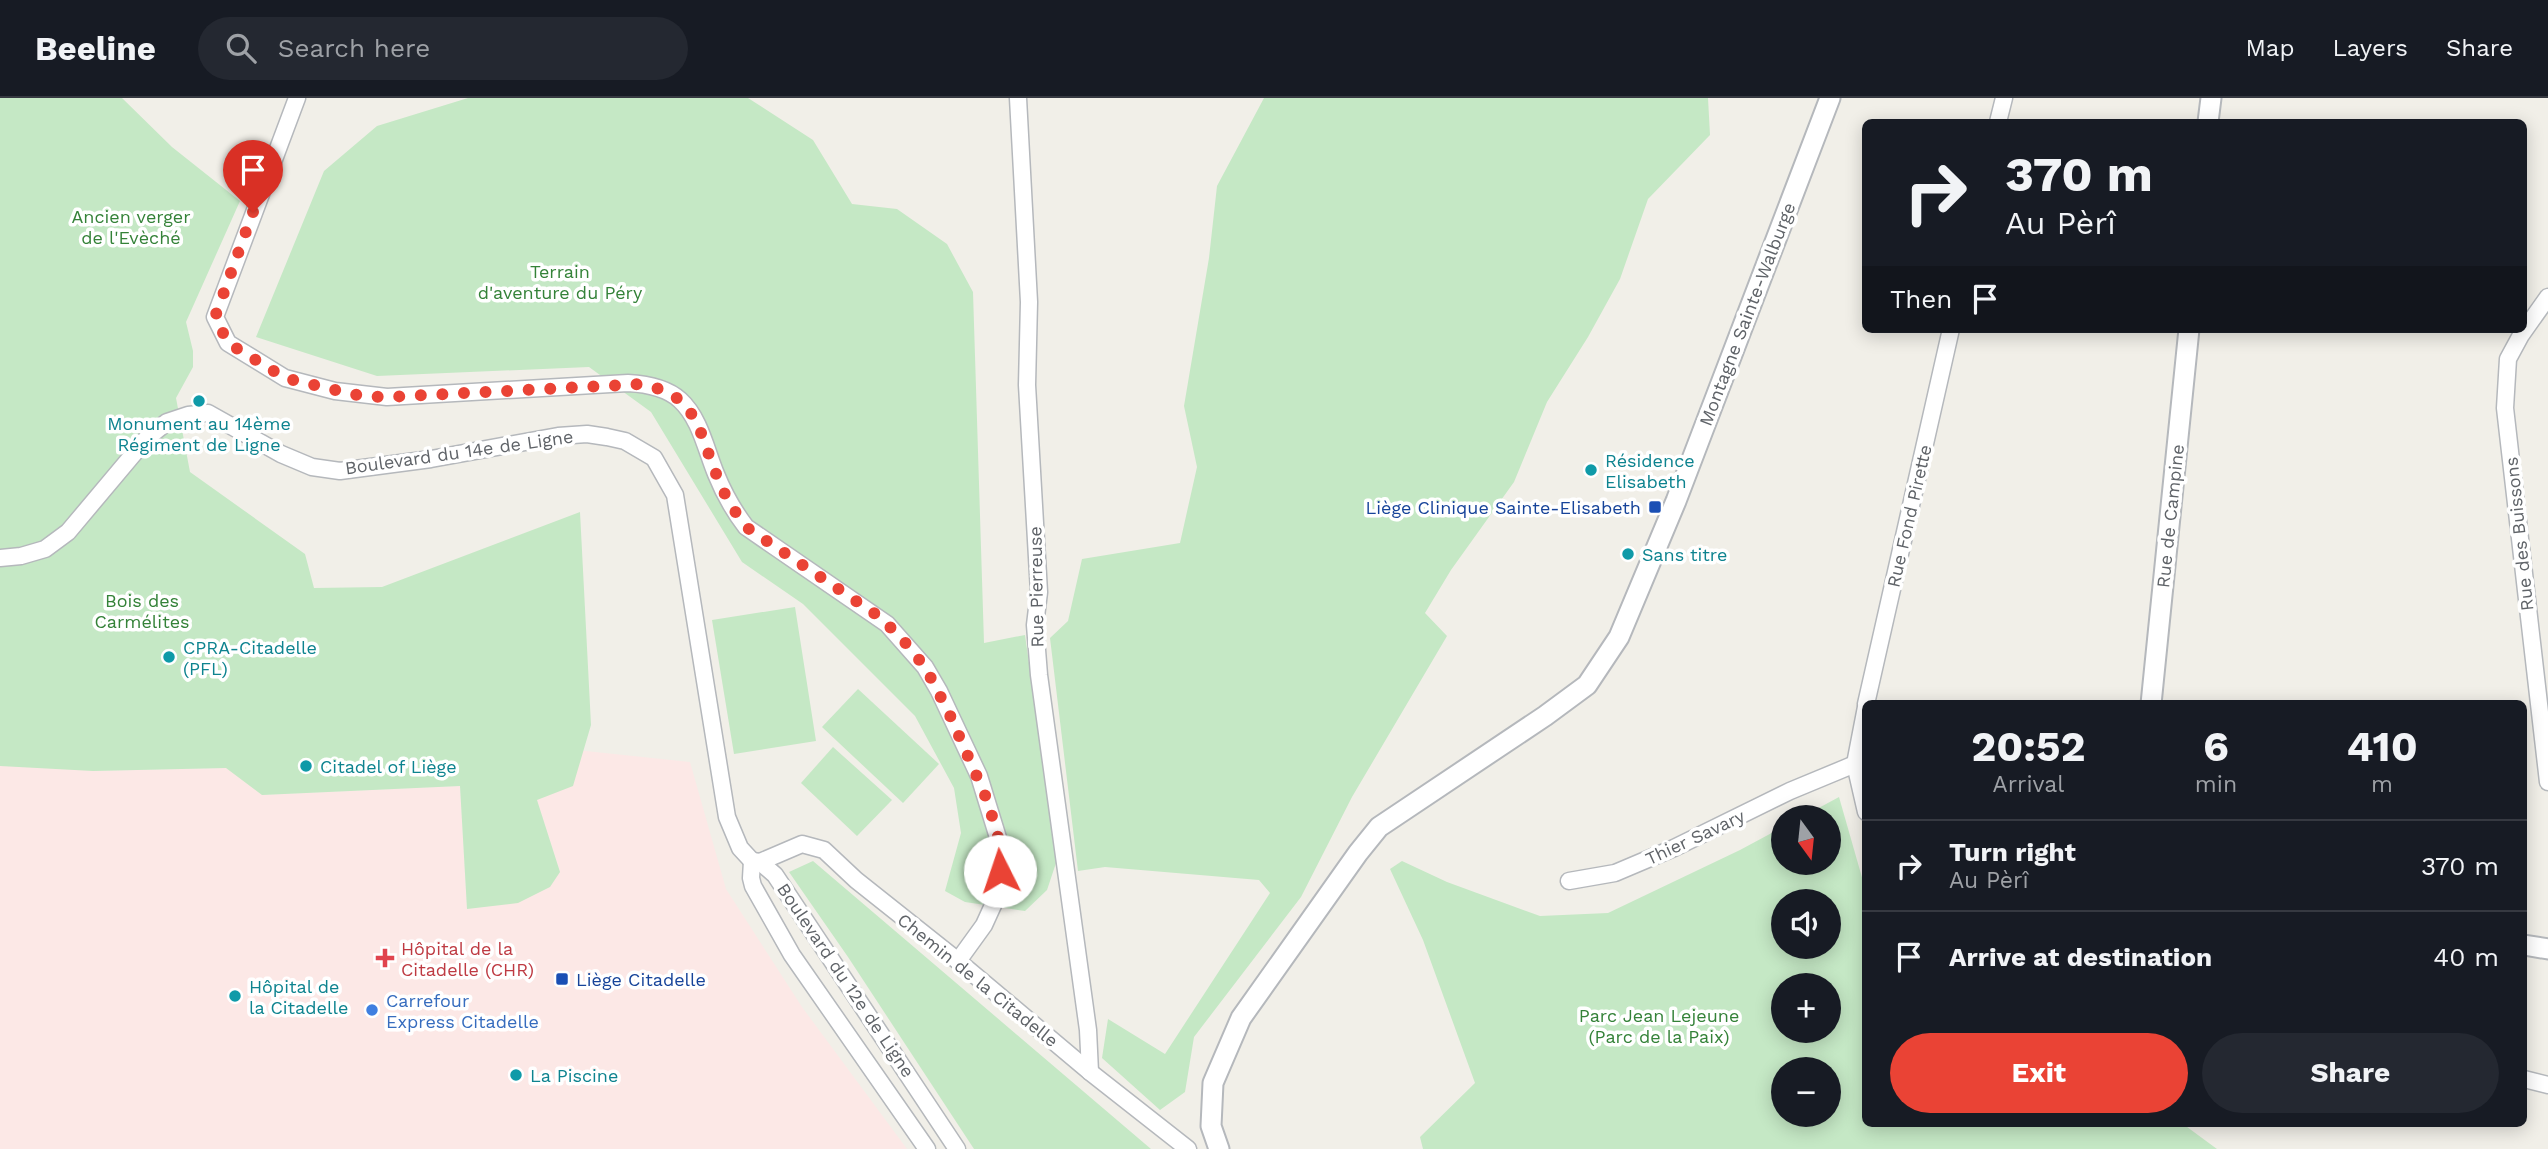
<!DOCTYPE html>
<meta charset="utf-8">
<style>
:root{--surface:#171b24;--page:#242831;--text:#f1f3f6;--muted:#9ea1a6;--line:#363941;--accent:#ea4335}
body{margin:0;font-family:"Work Sans",sans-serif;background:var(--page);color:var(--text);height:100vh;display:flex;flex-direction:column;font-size:26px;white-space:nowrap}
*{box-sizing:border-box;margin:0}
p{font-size:23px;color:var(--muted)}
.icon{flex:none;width:38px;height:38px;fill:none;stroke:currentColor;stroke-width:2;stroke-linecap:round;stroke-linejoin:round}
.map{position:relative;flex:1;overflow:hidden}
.panel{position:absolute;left:1862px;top:602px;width:665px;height:427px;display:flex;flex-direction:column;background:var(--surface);border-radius:10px;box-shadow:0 4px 18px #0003}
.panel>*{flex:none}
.top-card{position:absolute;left:1862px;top:21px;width:665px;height:214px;border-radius:10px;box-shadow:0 4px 18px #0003;background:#171b24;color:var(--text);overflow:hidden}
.needle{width:46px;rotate:165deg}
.controls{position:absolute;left:1771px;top:707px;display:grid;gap:14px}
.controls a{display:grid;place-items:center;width:70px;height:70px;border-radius:50%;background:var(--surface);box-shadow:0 4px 18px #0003;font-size:35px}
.pin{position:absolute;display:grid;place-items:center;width:60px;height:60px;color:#fff;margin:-72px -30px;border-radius:50% 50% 50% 0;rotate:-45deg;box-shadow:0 0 7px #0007}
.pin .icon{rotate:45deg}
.me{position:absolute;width:77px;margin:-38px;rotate:356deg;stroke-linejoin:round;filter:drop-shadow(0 0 5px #0008)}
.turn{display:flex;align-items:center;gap:24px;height:147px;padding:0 28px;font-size:32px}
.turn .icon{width:91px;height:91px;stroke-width:2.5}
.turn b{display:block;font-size:49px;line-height:60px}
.then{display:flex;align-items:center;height:66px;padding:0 28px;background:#0003;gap:14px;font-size:26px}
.eta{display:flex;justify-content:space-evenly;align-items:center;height:119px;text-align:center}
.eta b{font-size:42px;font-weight:700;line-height:49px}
.action{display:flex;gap:14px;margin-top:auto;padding:14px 28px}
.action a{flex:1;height:80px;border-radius:42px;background:var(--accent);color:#fff;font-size:28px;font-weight:700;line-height:80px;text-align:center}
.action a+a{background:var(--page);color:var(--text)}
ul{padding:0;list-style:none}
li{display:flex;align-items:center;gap:21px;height:91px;padding:0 28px;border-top:2px solid var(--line)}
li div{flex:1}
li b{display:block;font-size:26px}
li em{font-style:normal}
header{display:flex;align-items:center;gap:42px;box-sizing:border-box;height:98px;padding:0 35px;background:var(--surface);border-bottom:2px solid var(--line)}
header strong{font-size:33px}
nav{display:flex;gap:38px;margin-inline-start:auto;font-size:24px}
.search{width:490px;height:63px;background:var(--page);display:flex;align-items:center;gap:18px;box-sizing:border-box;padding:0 24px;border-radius:38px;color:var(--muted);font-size:26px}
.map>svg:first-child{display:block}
.medical{fill:#fce8e6}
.green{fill:#c5e8c5;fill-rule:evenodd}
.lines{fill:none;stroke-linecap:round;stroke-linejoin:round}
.minor-casing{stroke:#b5b8bc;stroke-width:19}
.tertiary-casing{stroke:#b5b8bc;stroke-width:23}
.minor{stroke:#fff;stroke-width:16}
.tertiary{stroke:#fff;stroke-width:19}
.route{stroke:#ea4335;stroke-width:12;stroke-dasharray:0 21.6}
.culture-dot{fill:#0f9aa8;stroke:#fff;stroke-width:2.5}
.transit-dot{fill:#1a4fb4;stroke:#fff;stroke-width:2.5}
.health-dot{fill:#e0444e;stroke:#fff;stroke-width:2.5}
.shop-dot{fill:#3f7fe0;stroke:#fff;stroke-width:2.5}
.labels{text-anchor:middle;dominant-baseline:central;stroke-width:7;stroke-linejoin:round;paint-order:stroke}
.park-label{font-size:18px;fill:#348238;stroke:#fff}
.street-label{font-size:18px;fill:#5f6368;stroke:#fff}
.culture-label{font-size:18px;fill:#0d838f;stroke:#fff;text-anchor:start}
.transit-label{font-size:18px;fill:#164399;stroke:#fff;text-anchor:end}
.health-label{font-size:18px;fill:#be3a42;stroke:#fff;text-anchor:start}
.shop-label{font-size:18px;fill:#366cbe;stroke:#fff;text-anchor:start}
</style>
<header>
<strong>Beeline</strong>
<div class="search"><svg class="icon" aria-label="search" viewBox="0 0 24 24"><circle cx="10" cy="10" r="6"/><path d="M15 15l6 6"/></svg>Search here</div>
<nav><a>Map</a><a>Layers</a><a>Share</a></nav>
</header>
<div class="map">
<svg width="2548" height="1051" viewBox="0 0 2548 1051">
<rect width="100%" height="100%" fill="#f1efe8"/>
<!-- medical -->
<path class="medical" d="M0,593L93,673L227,670L262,697L460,688L467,811L560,774L519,646L690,664L726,791L802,909L907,1051H0Z"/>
<!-- green -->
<g class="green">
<path d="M0,0H122L172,49L240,103L186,224L193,253V269L176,300L190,374L305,456L314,490L382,489L580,414L591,627L573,688L537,702L560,774L550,789L518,805L467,811L460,688L262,697L226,670L93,673L0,668Z"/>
<path d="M468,0H748L813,42L852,106L897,111L947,146L973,194L984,545L1025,537L1057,762L1047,792L1025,813L965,804L945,793L961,735L954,690L915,618L803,506L742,464L651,314L589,269L377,278L256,239L324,73L377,28Z"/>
<path d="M1264,0H1708L1710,37L1648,101L1620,181L1588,239L1547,304L1514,384L1451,472L1425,515L1447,538L1352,699L1301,799L1194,939L1185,994L1160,1012L1102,960L1108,921L1165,956L1270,795L1259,782L1105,769L1078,773L1050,540L1068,523L1082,461L1180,445L1197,369L1184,308L1209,160L1217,88Z"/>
<path d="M795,509L816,643L734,656L712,522Z"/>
<path d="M858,591L939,666L903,705L822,629Z"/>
<path d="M833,649L892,702L857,738L801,685Z"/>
<path d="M1839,699L1865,790L1866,1026H2183L2217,1051H1423L1420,1039L1475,985L1423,842L1390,771L1402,763L1447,784L1540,818L1608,815L1740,752L1783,729V765H1829V719H1802ZM1783,803H1829V849H1783ZM1783,887H1829V933H1783ZM1783,971H1829V1017H1783Z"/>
<path d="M813,763L1151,1051H974L848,859L789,774Z"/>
</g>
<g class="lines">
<!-- minor casing -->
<g class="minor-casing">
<g id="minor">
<path d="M297,0L215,219L228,245L285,280L335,293L387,299L628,285C646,286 667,290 680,302C700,320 706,352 716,376C724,396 733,412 746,429L887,526L925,569L939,593L979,678L999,743L1000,773L994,805L984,827L958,863"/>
<path d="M1018,0L1029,204L1027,287L1039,494L1035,527L1039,577L1088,932L1090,974"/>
<path d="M1998,24L2004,0"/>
<path d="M2548,199L2521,237L2508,261L2505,310L2548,684"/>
<path d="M0,460L21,458L45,451L68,434L147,340L167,324L188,317L208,315L281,356L312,369L340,373L431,361L558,338L587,336L607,339L625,343L654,360L675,397L727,719L740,750L752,763"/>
<path d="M1866,606L1951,231"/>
<path d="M1866,609L1855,666L1866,714"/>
<path d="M752,763L760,764L775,777L957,1051"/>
<path d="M752,763L751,780L753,788L792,857L927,1051"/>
<path d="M760,764L802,746L824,752L856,782L958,863L1090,974L1188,1051"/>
<path d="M1569,783L1615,775L1674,750L1790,693L1855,666"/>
<path d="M2524,981L2548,987"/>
</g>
</g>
<!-- tertiary casing -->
<g class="tertiary-casing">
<g id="tertiary">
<path d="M2208,24L2211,0"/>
<path d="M2151,606L2189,231"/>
<path d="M2524,847L2548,851"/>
<path d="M1219,1051L1211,1028L1213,985L1241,920L1358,755L1379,729L1545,618L1587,587L1619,539L1676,403L1830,0"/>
</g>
</g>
<!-- minor -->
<use href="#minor" class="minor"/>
<!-- tertiary -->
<use href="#tertiary" class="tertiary"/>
</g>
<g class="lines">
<!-- route -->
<path class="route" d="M253,114L215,219L228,245L285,280L361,298L387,299L643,286C656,290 668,293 678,301C700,318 706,353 717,378C724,397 734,413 746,429L874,515L899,537L925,569L948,613L988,704L999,743L1000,773"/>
</g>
<!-- markers -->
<g class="culture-dot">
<circle cx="199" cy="303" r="7"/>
<circle cx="1591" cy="372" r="7"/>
<circle cx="1628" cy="456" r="7"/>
<circle cx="169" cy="559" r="7"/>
<circle cx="306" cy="668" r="7"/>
<circle cx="235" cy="898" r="7"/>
<circle cx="516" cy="977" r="7"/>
</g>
<g class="transit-dot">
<rect x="1648" y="402" width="14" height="14" rx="3.5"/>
<rect x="555" y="874" width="14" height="14" rx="3.5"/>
</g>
<path class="health-dot" d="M381.5 849.5h7v7h7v7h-7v7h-7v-7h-7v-7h7z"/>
<circle class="shop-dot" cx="372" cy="912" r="7"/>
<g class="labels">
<!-- park labels -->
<g class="park-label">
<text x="131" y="118">Ancien verger<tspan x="131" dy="21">de l'Evèché</tspan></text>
<text x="560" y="173">Terrain<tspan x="560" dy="21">d'aventure du Péry</tspan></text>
<text x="142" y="502">Bois des<tspan x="142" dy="21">Carmélites</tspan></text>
<text x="1659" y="917">Parc Jean Lejeune<tspan x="1659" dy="21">(Parc de la Paix)</tspan></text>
</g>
<!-- street labels -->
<g class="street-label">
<text transform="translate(1747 216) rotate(-69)">Montagne Sainte-Walburge</text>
<text transform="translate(459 354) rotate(-8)">Boulevard du 14e de Ligne</text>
<text transform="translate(1909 418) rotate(-77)">Rue Fond Pirette</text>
<text transform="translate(2170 418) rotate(-84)">Rue de Campine</text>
<text transform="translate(2519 436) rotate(-96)">Rue des Buissons</text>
<text transform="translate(1036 489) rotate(-91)">Rue Pierreuse</text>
<text transform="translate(1695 739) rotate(-25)">Thier Savary</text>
<text transform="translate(846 882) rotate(56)">Boulevard du 12e de Ligne</text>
<text transform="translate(978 882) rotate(39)">Chemin de la Citadelle</text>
</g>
<!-- culture labels -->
<g class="culture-label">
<text x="199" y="325" text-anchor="middle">Monument au 14ème<tspan x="199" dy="21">Régiment de Ligne</tspan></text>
<text x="1605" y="362">Résidence<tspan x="1605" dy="21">Elisabeth</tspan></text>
<text x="1642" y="456">Sans titre</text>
<text x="183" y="549">CPRA-Citadelle<tspan x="183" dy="21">(PFL)</tspan></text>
<text x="320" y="668">Citadel of Liège</text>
<text x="249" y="888">Hôpital de<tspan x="249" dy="21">la Citadelle</tspan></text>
<text x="530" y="977">La Piscine</text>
</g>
<!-- transit labels -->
<g class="transit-label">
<text x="1641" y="409">Liège Clinique Sainte-Elisabeth</text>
<text x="576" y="881" text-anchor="start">Liège Citadelle</text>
</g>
<!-- health labels -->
<g class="health-label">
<text x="401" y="850">Hôpital de la<tspan x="401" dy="21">Citadelle (CHR)</tspan></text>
</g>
<!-- shop labels -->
<g class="shop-label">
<text x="386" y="902">Carrefour<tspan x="386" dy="21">Express Citadelle</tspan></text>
</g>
</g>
</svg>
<div class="controls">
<a><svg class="needle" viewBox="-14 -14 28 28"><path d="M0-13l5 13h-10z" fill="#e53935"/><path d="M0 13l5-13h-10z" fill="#9ea1a6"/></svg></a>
<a><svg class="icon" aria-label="sound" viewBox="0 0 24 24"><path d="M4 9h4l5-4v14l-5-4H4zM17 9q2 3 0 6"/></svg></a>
<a>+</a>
<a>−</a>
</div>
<div class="pin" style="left:253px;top:114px;background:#d93025"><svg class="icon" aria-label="arrive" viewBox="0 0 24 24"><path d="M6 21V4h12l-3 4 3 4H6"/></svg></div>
<svg class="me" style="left:1000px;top:773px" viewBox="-20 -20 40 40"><circle r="19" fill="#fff"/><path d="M0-13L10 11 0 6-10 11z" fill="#ea4335"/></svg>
<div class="top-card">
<div class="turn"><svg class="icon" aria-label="right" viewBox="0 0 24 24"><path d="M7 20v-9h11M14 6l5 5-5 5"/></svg><div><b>370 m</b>Au Pèrî</div></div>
<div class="then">Then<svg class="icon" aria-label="arrive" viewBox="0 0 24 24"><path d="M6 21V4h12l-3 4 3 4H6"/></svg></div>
</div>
<section class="panel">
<div class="eta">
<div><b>20:52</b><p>Arrival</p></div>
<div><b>6</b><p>min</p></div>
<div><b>410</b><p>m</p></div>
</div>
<ul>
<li><svg class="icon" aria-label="right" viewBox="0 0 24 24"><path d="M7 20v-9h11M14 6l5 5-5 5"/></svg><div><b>Turn right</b><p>Au Pèrî</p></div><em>370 m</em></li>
<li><svg class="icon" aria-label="arrive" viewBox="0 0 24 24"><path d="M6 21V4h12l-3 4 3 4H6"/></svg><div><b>Arrive at destination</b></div><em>40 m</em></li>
</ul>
<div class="action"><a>Exit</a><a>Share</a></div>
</section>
</div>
